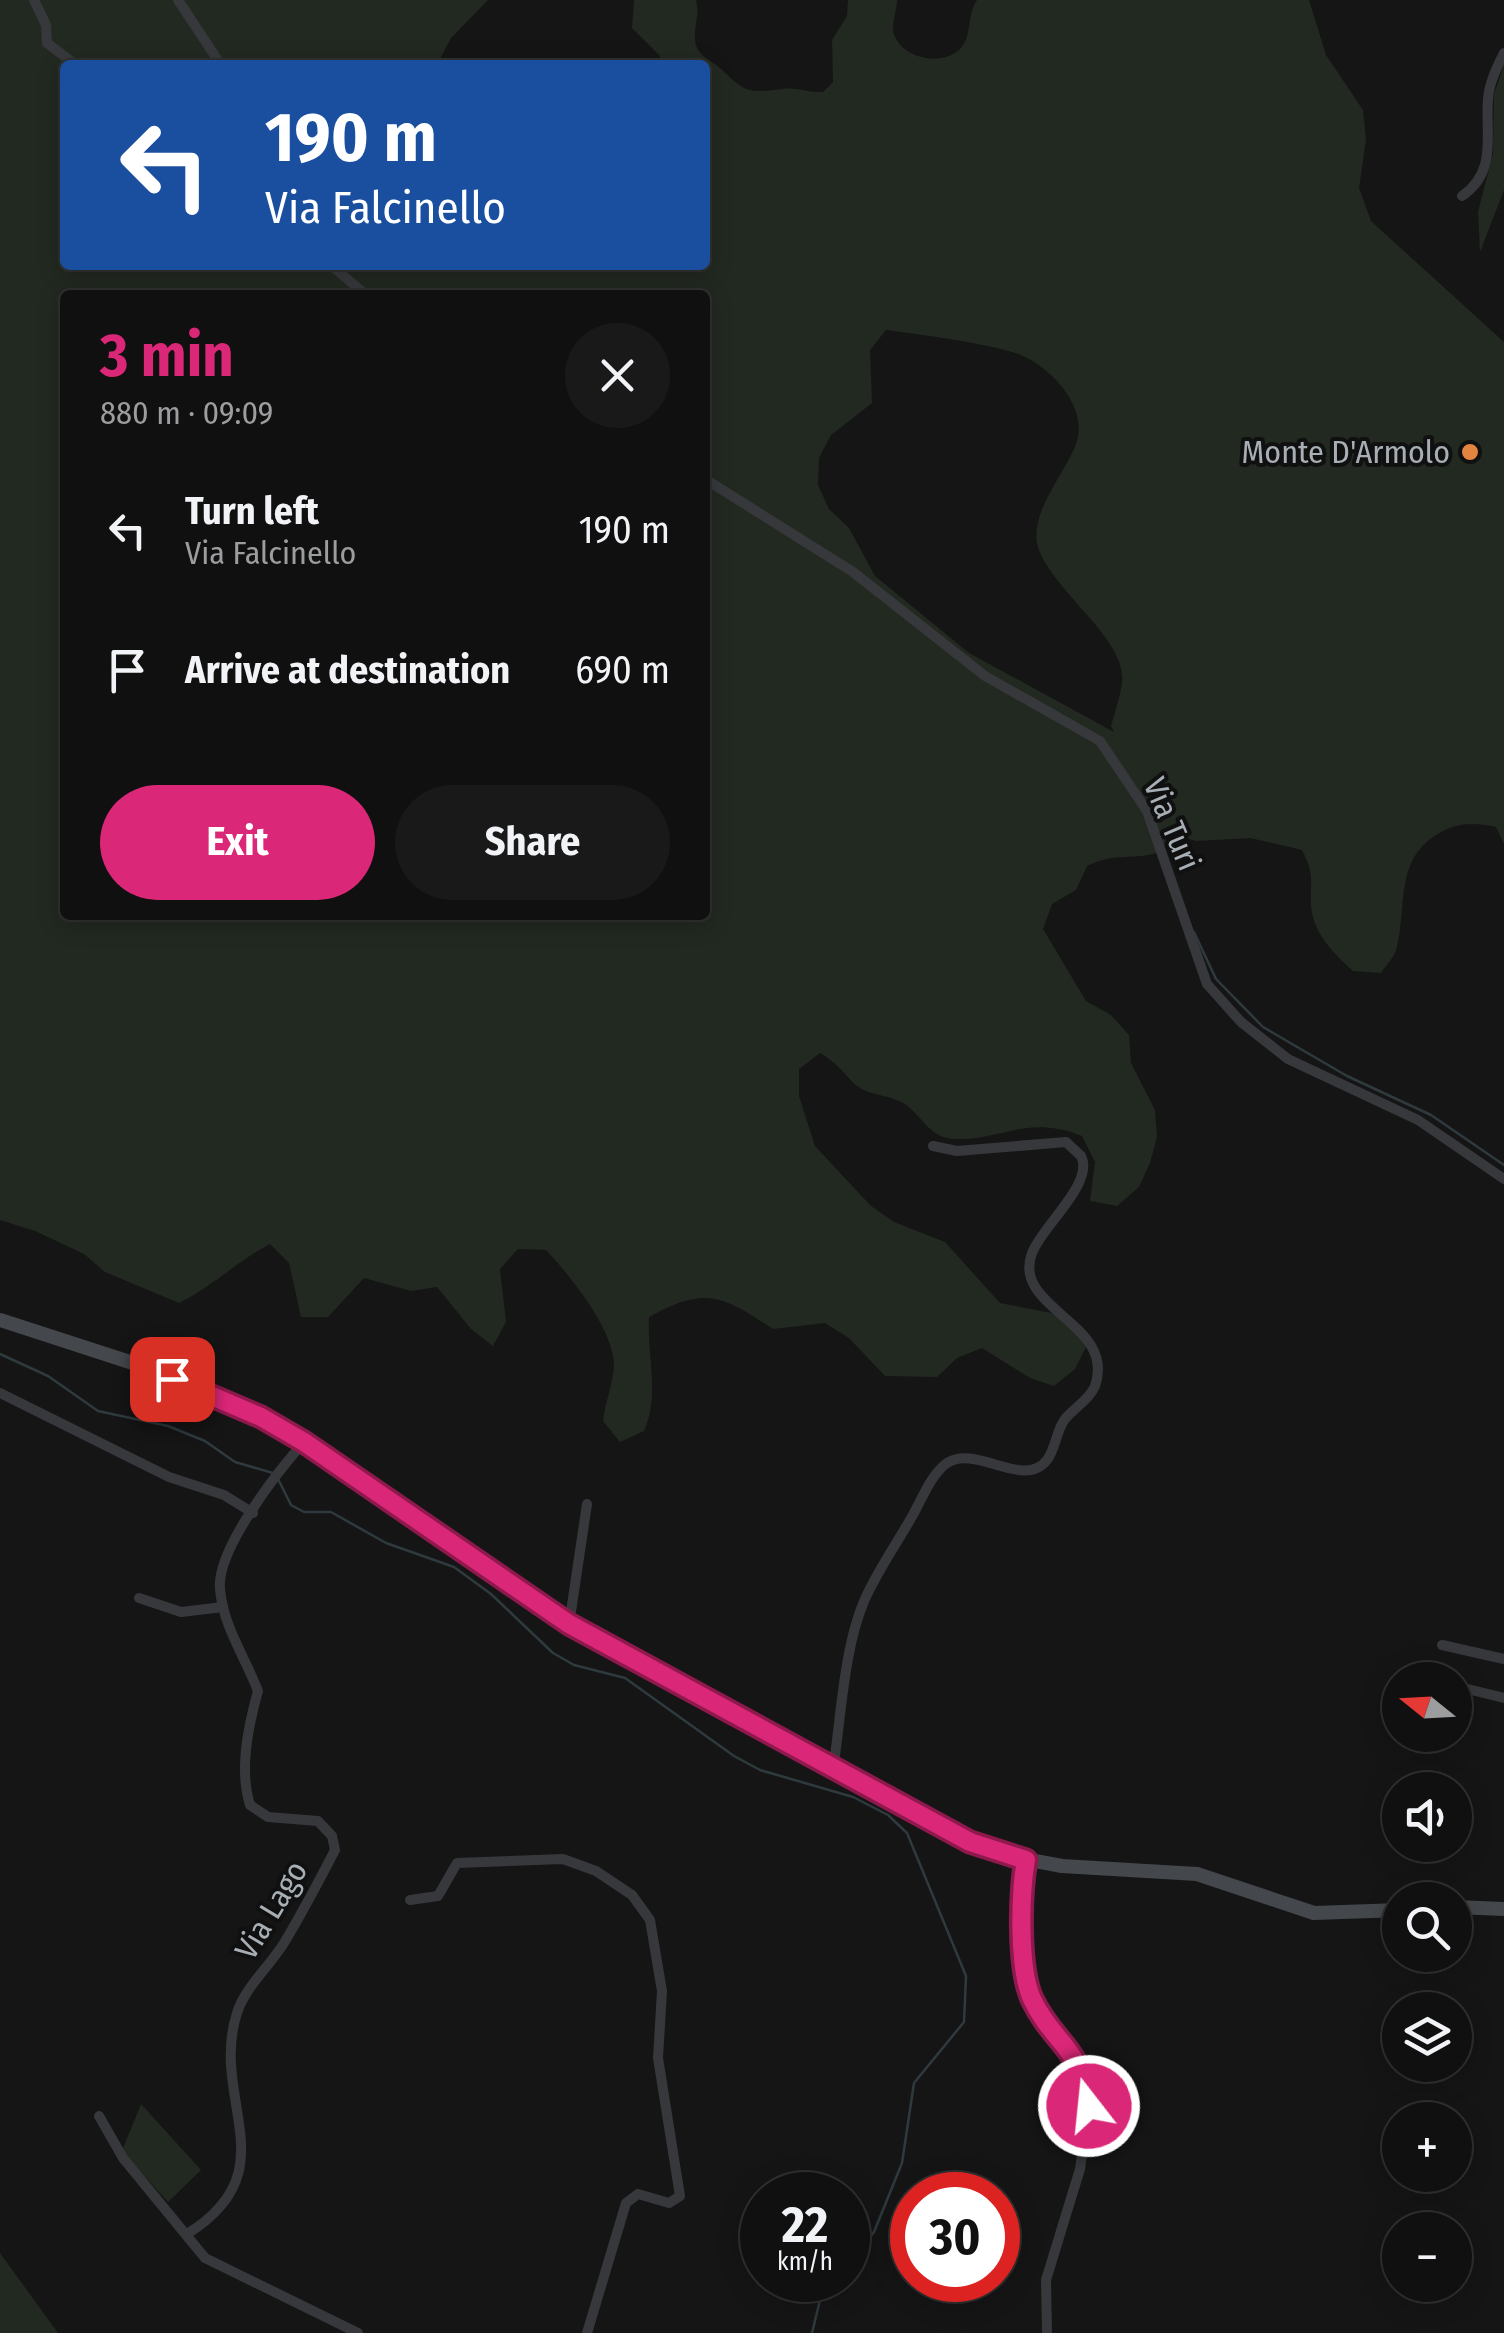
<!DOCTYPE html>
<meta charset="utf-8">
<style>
:root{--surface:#101010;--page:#191919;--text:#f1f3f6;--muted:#9c9d9f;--line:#303030;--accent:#db2777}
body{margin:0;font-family:"Fira Sans Condensed",sans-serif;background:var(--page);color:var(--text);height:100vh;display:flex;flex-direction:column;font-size:38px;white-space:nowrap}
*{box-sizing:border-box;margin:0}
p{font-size:32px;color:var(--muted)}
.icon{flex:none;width:55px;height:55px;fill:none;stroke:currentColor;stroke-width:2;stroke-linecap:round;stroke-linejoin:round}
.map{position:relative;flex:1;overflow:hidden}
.details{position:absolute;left:60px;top:290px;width:650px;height:630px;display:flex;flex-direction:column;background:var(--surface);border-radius:10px;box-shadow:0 5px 25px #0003,0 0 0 2px var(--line)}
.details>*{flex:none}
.hud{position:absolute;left:60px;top:60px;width:650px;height:210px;border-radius:10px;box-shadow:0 5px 25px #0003,0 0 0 2px var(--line);background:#1a4fa0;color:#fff;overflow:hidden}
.needle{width:65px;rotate:288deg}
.buttons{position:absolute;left:1382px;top:1662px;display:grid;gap:20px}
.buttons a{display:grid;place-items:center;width:90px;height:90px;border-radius:50%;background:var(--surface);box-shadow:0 5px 25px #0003,0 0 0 2px var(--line);font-size:50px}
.speed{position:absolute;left:740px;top:2172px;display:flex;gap:20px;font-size:50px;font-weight:700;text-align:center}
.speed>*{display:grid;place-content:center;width:130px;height:130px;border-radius:50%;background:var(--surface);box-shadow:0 5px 25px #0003,0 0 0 2px var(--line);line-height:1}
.speed small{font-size:25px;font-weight:400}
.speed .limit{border:15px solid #d22;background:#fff;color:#111}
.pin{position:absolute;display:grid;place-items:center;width:85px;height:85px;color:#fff;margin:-42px;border-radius:20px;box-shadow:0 5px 15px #0006}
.me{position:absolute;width:110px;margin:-55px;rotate:344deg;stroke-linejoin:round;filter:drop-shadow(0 0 8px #0008)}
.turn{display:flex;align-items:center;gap:35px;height:210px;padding:0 40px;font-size:45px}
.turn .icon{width:130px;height:130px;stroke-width:2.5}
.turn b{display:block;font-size:70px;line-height:85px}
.round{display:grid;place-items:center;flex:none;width:105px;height:105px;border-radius:52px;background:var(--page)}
.summary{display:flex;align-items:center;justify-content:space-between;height:170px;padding:0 40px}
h1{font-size:60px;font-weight:700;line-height:75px;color:var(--accent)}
.cta{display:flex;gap:20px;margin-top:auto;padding:20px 40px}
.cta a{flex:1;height:115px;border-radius:60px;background:var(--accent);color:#fff;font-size:40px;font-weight:700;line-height:115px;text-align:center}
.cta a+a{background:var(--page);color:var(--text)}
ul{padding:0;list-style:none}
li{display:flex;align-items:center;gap:30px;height:140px;padding:0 40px}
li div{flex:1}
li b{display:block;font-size:38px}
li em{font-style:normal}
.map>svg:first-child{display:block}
.green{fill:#222921;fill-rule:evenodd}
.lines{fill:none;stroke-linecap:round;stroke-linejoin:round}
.stream{stroke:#2f3a3e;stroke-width:2.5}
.street{stroke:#36383b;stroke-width:10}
.secondary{stroke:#44474b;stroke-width:14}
.route-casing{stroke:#8e194d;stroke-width:25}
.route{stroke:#db2777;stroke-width:18}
.poi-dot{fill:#e28541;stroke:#101011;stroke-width:4}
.labels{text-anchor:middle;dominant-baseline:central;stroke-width:8;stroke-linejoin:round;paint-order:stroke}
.poi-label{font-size:32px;fill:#a7afb5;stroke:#101011;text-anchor:end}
.street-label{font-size:32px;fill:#a7afb5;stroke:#101011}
</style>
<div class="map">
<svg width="1504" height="2333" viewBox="0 0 1504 2333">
<rect width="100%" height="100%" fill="#151516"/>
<!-- green -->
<g class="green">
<path d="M0,0H488L451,38L437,65H65V265H705V65H659L660,56L632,28L634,0H696C700,15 694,25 695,39C696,56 710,59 720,68C746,93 747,93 783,89C796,87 809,93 823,92L833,82L832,40L847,16L848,0H897C897,9 892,22 893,31C899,58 940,67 959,50C973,37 966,16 977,0H1309L1326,55L1363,110L1366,140L1359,188L1371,221L1504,342V844L1496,827C1474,822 1456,822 1436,835C1395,861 1407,905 1397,947C1395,957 1386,965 1381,973L1353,971C1333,953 1312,932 1311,904C1310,878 1315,876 1302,850L1250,838L1196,841L1169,833L1163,851C1130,862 1118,851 1087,866L1076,890L1052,904L1043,929L1086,1001L1111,1015L1129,1035L1131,1063L1155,1110L1157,1137L1150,1163L1139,1187L1117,1206L1090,1201L1095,1162L1082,1136C1025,1114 1003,1141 953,1139C933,1138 923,1120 910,1108C896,1095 875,1097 860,1088C847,1079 841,1065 820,1053L799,1069V1096L815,1146L871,1206L894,1222L945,1242L1000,1303L1051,1313L1073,1327L1087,1345L1075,1369L1054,1386L1030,1378L982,1348L957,1358L937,1377L885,1376L849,1338L825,1323L773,1329C723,1296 706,1285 649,1317C647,1357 660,1395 644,1431L620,1442L603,1421C605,1403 613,1383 614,1366C614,1329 570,1276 546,1250L518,1249L500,1269L506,1322L493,1346L471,1329L437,1287L411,1291L364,1278L328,1317H301L289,1263L270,1244C237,1261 212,1287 179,1303L105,1272L84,1254L35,1231L0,1220ZM65,295H705V915H65ZM886,330C918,334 993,344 1021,355C1053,369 1089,408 1076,444C1065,474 1026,516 1039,550C1056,594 1127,640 1122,682C1120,697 1115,712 1111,726L1114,732L969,653L875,576L849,528L829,509L818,485L819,458L831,435L872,403L870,350Z"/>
<path d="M1504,65V190L1480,252L1478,212L1493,154L1494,94Z"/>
<path d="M141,2104L201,2170L168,2202L122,2151Z"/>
<path d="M0,2253L58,2333H0Z"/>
</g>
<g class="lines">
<!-- stream -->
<g class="stream">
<path d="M1194,932L1216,979L1263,1027L1347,1076L1431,1115L1504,1165"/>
<path d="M0,1354L48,1376L98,1411L168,1426L205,1441L235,1462L273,1473"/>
<path d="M278,1479L291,1505L304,1512H331L386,1543L454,1567L491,1594L553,1653L574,1665L625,1678L734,1756L760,1770L853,1797L888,1815L907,1833L966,1976L964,2022L914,2083L902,2163L874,2232L848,2265"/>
<path d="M812,2333L820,2300L836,2280"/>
</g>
<!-- street -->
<g class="street">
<path d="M34,0L46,25L47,43L76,65"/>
<path d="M178,0L221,65"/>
<path d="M1462,196C1498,171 1485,135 1488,99C1489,83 1497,67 1504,53"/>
<path d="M331,265L366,295"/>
<path d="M705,479L853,572L985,676L1100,741L1147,811L1207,984L1241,1022L1288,1059L1418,1120L1504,1179"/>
<path d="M0,1393L169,1477L224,1495L253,1513"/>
<path d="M139,1598L181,1612L223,1607"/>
<path d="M569,1625L587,1504"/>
<path d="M1442,1645L1504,1659"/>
<path d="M1419,1677L1430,1680"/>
<path d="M1455,1686L1504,1698"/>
<path d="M833,1770C841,1718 844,1646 865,1599C877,1572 895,1546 910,1520C921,1502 930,1475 947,1463C976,1444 1024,1490 1047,1460C1056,1448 1056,1431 1065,1419C1074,1408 1090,1399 1095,1386C1117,1323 1011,1309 1032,1253C1042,1226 1095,1183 1081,1156L1066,1142L957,1151L933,1146"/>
<path d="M1025,1859L1020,1890L1030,1996L1085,2075L1089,2107L1080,2169L1046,2280L1047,2333"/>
<path d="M410,1900L438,1896L457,1863L563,1859L596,1871L632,1895L650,1920L662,1991L658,2058L680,2196L669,2203L638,2194L626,2203L587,2333"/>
<path d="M99,2116L123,2158L205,2258L358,2333"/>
<path d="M187,2234C290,2170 209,2100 237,2013C245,1987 270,1966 284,1943C302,1913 319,1881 335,1850L332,1836L318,1821L268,1817L250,1805C239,1770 248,1727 258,1691C245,1657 223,1626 220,1589C216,1550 278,1471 304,1442"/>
</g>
<!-- secondary -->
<g class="secondary">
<path d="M0,1320L142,1366L261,1417L569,1625L993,1853L1062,1866L1197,1874L1314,1913L1400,1910"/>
<path d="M1455,1907L1504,1909"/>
</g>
</g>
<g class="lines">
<!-- route casing -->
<g class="route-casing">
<path id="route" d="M172,1379L261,1417L304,1442L569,1624L970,1842L1026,1860C1020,1893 1018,1968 1032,1999C1054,2045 1081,2046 1089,2106"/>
</g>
<!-- route -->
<use href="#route" class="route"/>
</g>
<!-- markers -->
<circle class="poi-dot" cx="1470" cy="452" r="10"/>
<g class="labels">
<!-- poi labels -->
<g class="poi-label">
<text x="1450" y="452">Monte D'Armolo</text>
</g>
<!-- street labels -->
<g class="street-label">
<text transform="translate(1172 824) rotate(67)">Via Turi</text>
<text transform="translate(271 1910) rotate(-59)">Via Lago</text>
</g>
</g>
</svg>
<div class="buttons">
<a><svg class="needle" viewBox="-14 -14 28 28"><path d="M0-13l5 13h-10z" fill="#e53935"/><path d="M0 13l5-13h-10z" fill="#9c9d9f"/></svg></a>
<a><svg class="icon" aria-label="sound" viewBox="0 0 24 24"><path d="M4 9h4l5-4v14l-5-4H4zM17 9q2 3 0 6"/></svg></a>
<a><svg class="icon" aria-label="search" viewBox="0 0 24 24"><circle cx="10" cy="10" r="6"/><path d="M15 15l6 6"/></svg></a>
<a><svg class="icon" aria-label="layers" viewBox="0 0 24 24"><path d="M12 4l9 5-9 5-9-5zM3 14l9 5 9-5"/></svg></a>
<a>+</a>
<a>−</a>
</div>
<div class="speed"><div>22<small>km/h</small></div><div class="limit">30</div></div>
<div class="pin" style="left:172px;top:1379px;background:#d93025"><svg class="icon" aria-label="arrive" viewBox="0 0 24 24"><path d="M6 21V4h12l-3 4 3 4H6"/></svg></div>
<svg class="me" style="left:1089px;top:2106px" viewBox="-20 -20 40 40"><circle r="17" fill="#db2777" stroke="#fff" stroke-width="3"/><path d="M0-11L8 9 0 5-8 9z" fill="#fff"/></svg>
<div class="hud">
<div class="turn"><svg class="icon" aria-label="left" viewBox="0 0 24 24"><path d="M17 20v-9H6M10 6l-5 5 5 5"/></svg><div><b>190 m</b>Via Falcinello</div></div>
</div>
<section class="details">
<div class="summary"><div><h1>3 min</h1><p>880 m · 09:09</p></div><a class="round"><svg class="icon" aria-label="close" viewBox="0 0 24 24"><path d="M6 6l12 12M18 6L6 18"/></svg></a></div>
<ul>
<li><svg class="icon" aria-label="left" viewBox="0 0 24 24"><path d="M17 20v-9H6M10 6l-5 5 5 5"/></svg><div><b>Turn left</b><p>Via Falcinello</p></div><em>190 m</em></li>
<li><svg class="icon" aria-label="arrive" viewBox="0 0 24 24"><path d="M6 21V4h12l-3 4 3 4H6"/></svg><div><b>Arrive at destination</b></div><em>690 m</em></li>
</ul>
<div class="cta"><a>Exit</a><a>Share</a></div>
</section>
</div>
